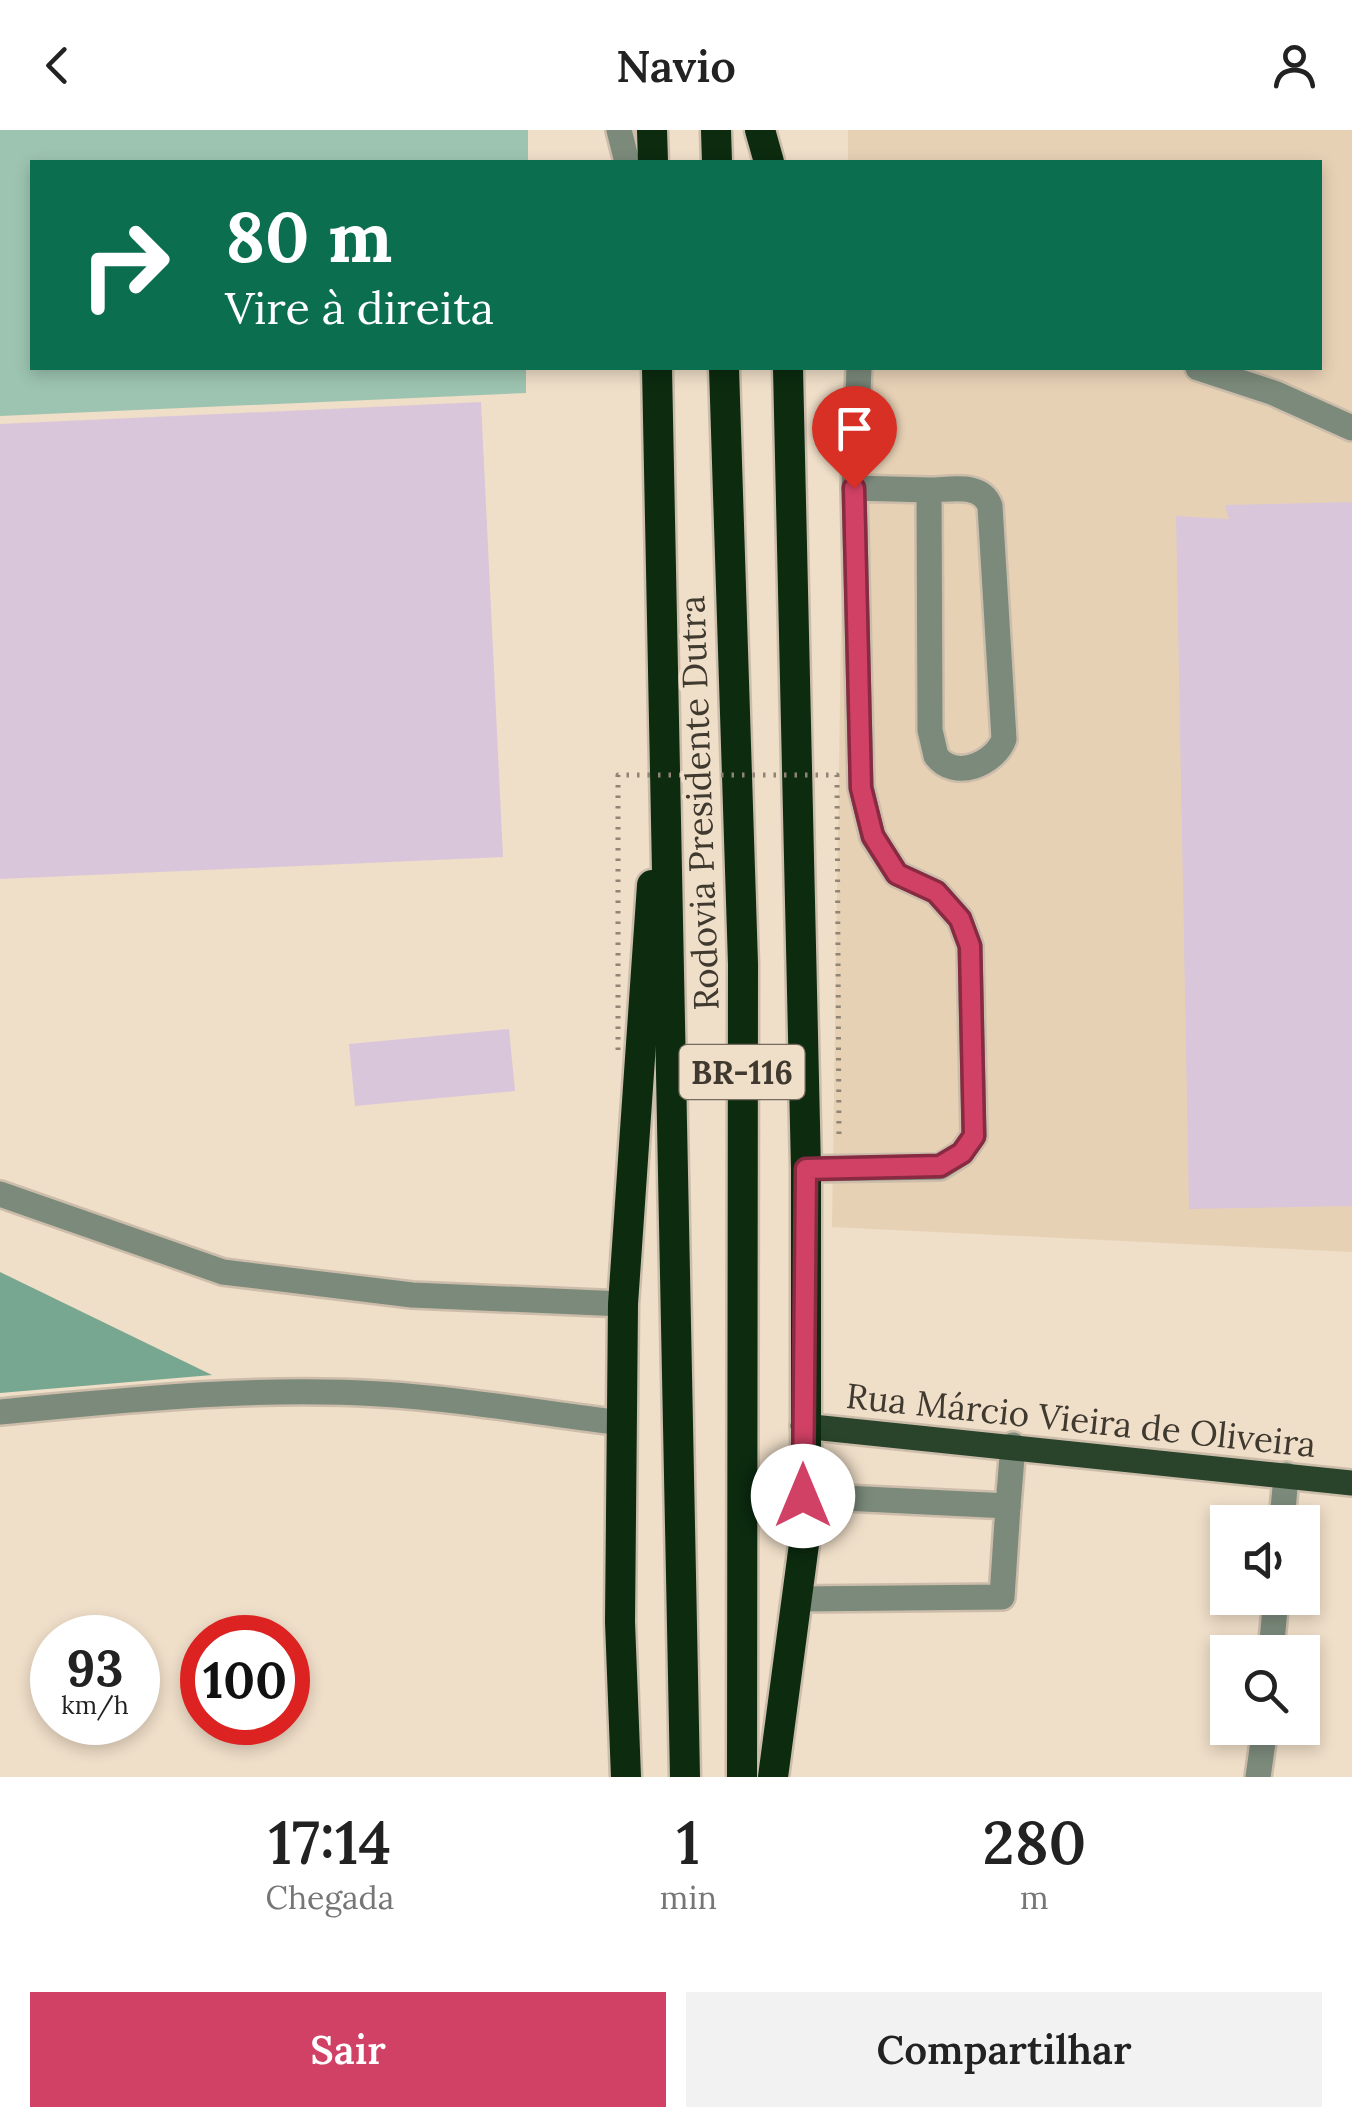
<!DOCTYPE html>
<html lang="pt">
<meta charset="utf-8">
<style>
:root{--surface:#fff;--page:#f2f2f2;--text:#222;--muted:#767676;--accent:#d14165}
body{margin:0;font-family:Lora,serif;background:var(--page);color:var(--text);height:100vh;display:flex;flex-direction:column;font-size:38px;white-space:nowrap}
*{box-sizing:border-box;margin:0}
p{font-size:32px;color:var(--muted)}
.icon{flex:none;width:55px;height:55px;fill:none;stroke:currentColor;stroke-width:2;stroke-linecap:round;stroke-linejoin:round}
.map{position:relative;height:1647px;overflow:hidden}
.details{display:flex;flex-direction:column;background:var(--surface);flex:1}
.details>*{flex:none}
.top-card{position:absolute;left:30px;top:30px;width:1292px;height:210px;border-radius:0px;box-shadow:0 5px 15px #0003;background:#0b6e4f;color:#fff;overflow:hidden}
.controls{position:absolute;left:1210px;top:1375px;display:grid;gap:20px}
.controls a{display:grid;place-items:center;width:110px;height:110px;border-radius:0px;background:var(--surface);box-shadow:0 5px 15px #0003;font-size:50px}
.speed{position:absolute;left:30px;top:1485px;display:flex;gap:20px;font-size:50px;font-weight:700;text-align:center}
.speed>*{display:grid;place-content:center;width:130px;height:130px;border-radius:50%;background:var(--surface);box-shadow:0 5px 15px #0003;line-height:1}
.speed small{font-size:25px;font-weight:400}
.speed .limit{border:15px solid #d22;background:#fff;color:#111}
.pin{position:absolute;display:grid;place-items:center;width:85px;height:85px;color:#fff;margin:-102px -42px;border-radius:50% 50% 50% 0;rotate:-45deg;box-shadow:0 0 10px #0007}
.pin .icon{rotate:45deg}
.me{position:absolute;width:110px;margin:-55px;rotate:0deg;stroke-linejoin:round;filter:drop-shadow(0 0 8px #0008)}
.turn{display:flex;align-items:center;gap:35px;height:210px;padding:0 30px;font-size:45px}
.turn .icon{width:130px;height:130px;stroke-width:2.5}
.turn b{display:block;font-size:70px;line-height:85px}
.eta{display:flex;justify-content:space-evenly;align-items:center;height:170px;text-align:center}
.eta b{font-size:60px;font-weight:600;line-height:70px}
.button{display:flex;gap:20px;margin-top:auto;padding:20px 30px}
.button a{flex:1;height:115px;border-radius:0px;background:var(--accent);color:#fff;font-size:40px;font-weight:600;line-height:115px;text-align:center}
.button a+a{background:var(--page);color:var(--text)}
header{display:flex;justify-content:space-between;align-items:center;height:130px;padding:0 30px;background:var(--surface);font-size:45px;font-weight:600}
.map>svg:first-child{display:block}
.built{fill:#e7d1b5}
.green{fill:#9dc4b1}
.forest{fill:#77a790}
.building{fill:#d9c6da}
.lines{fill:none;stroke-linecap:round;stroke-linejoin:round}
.minor-casing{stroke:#ccbdaa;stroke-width:30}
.major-casing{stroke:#ccbdaa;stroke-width:30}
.highway-casing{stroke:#ccbdaa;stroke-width:35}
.minor{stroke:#7b8a7b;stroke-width:25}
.major{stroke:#29442b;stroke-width:25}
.highway{stroke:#0c2b0f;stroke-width:30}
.path-bridge{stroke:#8f8475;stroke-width:5;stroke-dasharray:2.5 8;stroke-linecap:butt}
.route-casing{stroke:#882a42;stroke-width:25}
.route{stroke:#d14165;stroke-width:18}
.labels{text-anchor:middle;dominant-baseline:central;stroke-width:8;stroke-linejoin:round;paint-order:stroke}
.shield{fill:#efdec8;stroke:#746a5e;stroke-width:2.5}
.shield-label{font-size:32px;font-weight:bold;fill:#3f3930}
.street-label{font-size:35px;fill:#3f3930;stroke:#efdec8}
</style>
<header><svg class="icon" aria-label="back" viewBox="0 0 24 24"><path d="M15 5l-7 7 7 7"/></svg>Navio<svg class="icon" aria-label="person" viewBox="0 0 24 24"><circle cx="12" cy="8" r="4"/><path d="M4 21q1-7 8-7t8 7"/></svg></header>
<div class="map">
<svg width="1352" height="1647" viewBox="0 0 1352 1647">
<rect width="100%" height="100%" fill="#efdec8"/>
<!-- built -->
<path class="built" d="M848,0H1352V1122L832,1097L845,238H1320V32H848Z"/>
<!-- green -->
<path class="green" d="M0,0H528V32H32V238H526V263L0,286Z"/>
<!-- forest -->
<path class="forest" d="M0,1142L212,1245L0,1263Z"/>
<!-- building -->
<g class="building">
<path d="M481,272L503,727L0,749V294Z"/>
<path d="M1352,372V1076L1189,1079L1176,386L1229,389L1225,375Z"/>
<path d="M509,899L515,961L355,976L349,914Z"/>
</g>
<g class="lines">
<!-- minor casing -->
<g class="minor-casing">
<g id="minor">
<path d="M619,0L627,32"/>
<path d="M1198,238L1274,263L1352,298"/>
<path d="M854,358L859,238"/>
<path d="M806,1039L940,1037L962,1023L974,1006L970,816L960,789L936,762L897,744L873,707L861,657L854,358L929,360L930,600L936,626C955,651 995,634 1004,609L990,376C981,352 951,360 929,360"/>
<path d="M0,1064L223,1142L412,1165L623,1174"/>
<path d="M0,1282C125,1270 254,1256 380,1264C461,1269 541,1283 622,1293"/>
<path d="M1008,1376L1013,1315"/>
<path d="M1282,1392L1286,1345"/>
<path d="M798,1469L1002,1467L1008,1376L803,1366"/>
<path d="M1271,1522L1276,1468"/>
<path d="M1258,1647L1265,1598"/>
</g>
</g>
<!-- major casing -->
<g class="major-casing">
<path id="major" d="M803,1296L1352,1353"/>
</g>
<!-- highway casing -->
<g class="highway-casing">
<g id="highway">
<path d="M652,0L653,32"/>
<path d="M716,0L717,32"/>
<path d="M760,0L769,32"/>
<path d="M657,238L685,1647"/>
<path d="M724,238L743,834L742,1647"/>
<path d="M626,1647L620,1492L623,1174L652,755"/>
<path d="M773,1647L806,1399V1039L788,238"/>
</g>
</g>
<!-- minor -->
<use href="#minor" class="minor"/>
<!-- major -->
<use href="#major" class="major"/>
<!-- highway -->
<use href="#highway" class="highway"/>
<!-- path-bridge -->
<path class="path-bridge" d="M618,920V645H837L839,1010"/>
</g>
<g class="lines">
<!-- route casing -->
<g class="route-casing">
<path id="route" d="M803,1366L806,1039L940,1036L962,1023L974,1006L970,816L960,789L936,762L897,744L873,706L861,658L854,358"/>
</g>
<!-- route -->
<use href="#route" class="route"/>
</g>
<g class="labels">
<!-- shield labels -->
<rect class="shield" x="679.5" y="915" width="125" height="54" rx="8"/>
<g class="shield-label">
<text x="742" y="942">BR-116</text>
</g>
<!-- street labels -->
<g class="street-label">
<text transform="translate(699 673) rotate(-92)">Rodovia Presidente Dutra</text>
<text transform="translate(1081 1290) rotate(6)">Rua Márcio Vieira de Oliveira</text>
</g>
</g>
</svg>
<div class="controls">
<a><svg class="icon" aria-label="sound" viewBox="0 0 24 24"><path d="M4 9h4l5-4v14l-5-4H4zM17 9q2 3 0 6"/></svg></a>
<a><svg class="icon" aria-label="search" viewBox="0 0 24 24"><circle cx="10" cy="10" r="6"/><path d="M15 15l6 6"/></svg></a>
</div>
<div class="speed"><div>93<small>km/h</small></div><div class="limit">100</div></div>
<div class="pin" style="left:854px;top:358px;background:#d93025"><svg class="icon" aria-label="arrive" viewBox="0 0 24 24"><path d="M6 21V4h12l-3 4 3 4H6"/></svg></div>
<svg class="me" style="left:803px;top:1366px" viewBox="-20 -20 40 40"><circle r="19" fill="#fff"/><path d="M0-13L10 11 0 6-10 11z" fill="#d14165"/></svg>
<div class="top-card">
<div class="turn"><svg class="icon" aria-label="right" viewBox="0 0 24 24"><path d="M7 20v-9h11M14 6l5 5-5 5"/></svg><div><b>80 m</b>Vire à direita</div></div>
</div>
</div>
<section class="details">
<div class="eta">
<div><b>17:14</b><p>Chegada</p></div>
<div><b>1</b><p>min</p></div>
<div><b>280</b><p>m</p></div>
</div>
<div class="button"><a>Sair</a><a>Compartilhar</a></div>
</section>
